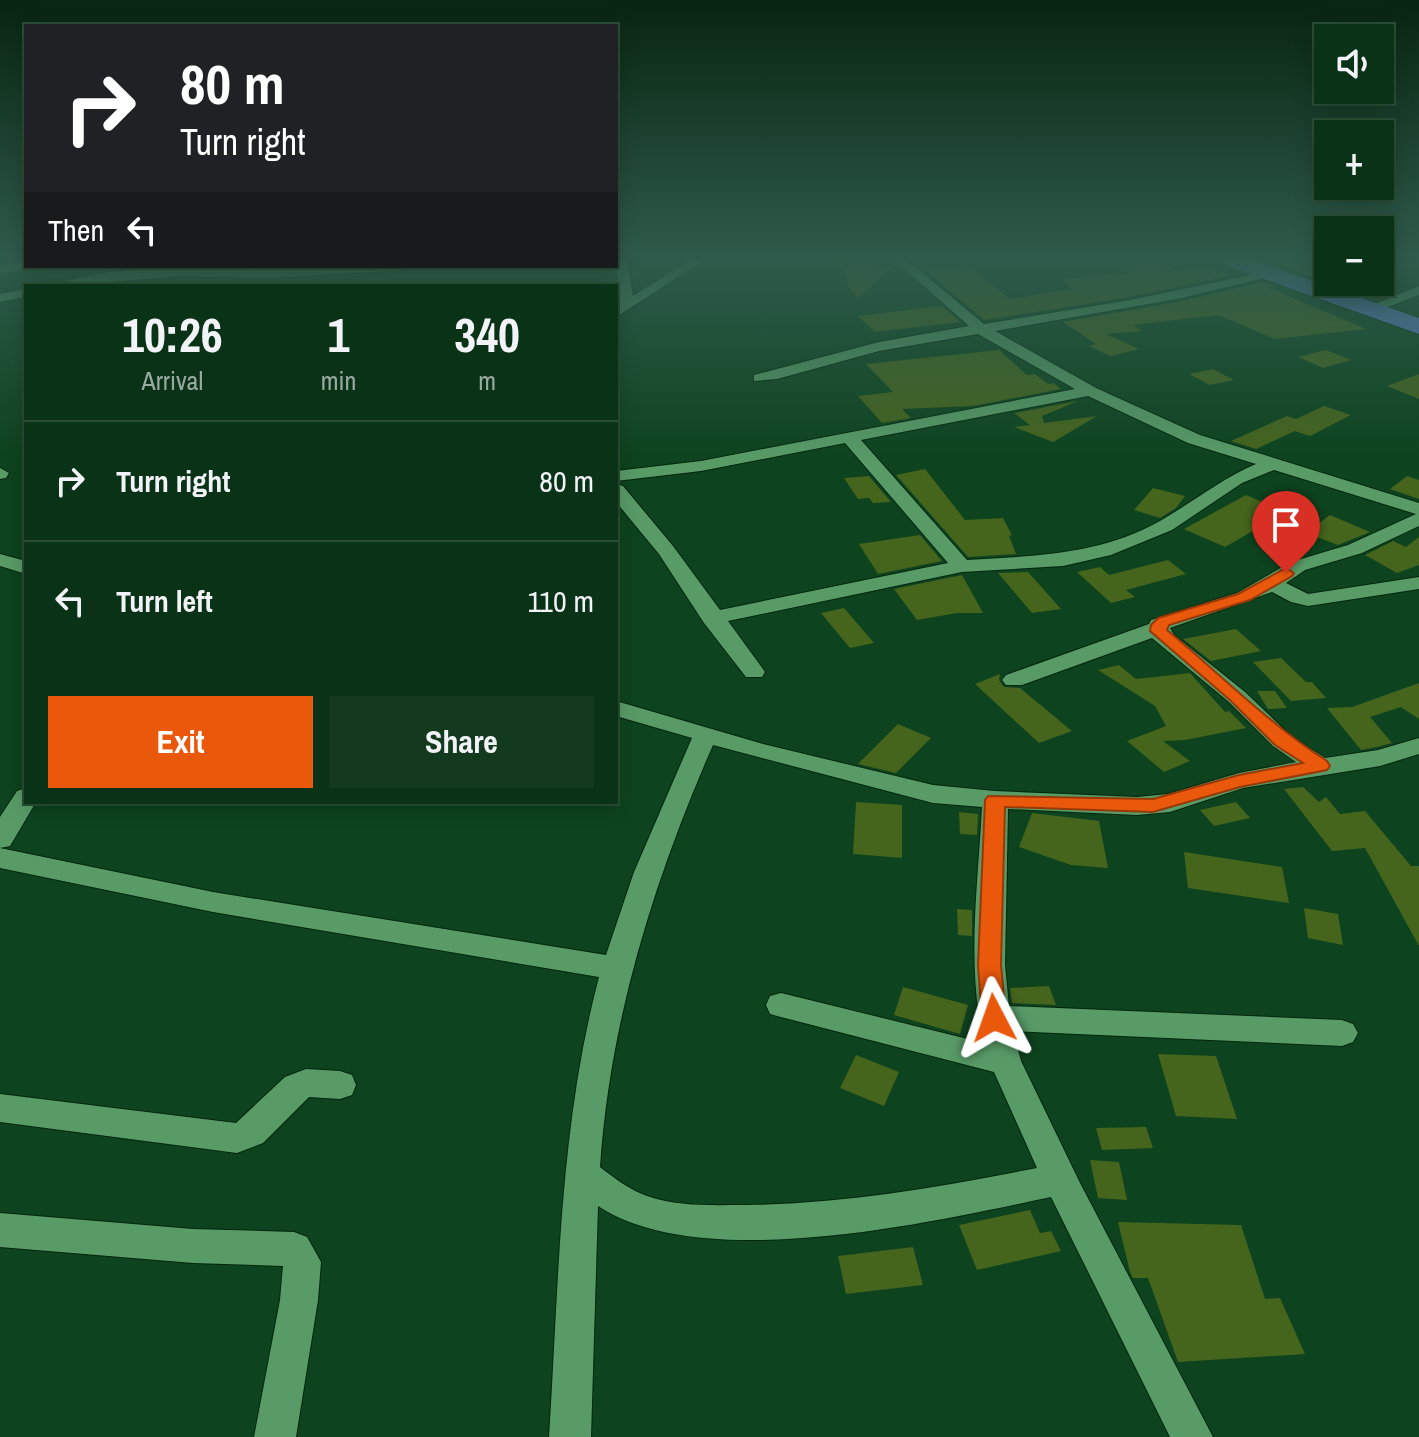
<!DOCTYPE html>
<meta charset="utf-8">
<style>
:root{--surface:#0a3216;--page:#133a1f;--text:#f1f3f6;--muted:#99aaa1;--line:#2a4d35;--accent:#ea580c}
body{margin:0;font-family:"Archivo Narrow",sans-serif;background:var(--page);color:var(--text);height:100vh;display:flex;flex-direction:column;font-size:30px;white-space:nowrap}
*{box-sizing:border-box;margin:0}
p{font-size:26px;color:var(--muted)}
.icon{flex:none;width:44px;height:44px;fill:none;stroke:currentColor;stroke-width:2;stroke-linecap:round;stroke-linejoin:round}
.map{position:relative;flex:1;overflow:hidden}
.details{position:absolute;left:24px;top:284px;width:594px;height:520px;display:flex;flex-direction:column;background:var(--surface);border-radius:0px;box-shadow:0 4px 20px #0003,0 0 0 2px var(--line)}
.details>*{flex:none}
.hud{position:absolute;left:24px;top:24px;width:594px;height:244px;border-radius:0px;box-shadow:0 4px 20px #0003,0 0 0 2px var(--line);background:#202124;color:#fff;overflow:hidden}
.controls{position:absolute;left:1314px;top:24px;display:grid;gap:16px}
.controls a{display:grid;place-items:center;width:80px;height:80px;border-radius:0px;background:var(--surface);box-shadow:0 4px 20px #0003,0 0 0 2px var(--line);font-size:40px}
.pin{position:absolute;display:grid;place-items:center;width:68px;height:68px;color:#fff;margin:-82px -34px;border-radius:50% 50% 50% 0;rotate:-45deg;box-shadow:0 0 8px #0007}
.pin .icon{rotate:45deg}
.me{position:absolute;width:88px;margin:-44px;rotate:356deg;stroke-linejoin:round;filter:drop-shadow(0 0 6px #0008)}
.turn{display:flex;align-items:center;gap:28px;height:168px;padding:0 24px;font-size:36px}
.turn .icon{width:104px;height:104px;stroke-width:2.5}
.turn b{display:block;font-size:56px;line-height:68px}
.then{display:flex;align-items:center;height:76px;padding:0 24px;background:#0003;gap:16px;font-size:30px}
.eta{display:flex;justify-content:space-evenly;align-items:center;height:136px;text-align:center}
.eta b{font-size:48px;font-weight:800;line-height:56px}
.action{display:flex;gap:16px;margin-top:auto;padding:16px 24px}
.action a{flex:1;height:92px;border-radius:0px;background:var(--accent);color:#fff;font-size:32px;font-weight:800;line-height:92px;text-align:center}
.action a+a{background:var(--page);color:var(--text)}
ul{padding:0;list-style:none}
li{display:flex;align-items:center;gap:24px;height:120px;padding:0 24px;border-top:2px solid var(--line)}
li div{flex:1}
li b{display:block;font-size:30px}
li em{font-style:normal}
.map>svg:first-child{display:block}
.building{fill:#45641c}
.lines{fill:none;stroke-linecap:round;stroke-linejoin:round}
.street-casing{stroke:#02270d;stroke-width:2}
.highway-casing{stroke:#02270d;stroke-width:2}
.street{fill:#589b67;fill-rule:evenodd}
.highway{fill:#6581e4;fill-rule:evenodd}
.route{fill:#ea580c;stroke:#983908;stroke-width:2}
</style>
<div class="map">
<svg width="1419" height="1437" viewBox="0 0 1419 1437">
<rect width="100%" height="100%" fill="#0d431e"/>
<!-- building -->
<g class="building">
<path d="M838,259H877L880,265H895L858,298L849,288Z"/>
<path d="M1107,259H1137L1144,263L1162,262L1177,271L1208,267L1229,274H1240L1129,297L984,320L921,267L966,264L1010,299L1073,289L1062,279L1130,273Z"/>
<path d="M1267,259H1328V277L1316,279L1263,260Z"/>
<path d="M1262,282L1274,286L1267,287L1366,329L1275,339L1218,315L1133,325L1142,331L1106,334L1139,349L1111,356L1089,346L1096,344L1063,322L1178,302Z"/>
<path d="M942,306L960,322L875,332L858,316Z"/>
<path d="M999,350L1027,375L1035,374L1048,384L1053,383L1061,389L973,406L902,409L911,418L882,423L858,396L893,392L866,364Z"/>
<path d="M1326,350L1351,360L1323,368L1298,357Z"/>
<path d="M1213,369L1234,380L1210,385L1189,374Z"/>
<path d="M1419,374V399L1387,386Z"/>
<path d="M1078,401L1042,416L1044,423L1097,416L1053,442L1014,427L1030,425L1014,413Z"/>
<path d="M1324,406L1351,415L1310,436L1295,431L1256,449L1231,441L1287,416L1296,419Z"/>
<path d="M925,469L965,520L1003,518L1012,535L1009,536L1016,554L968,557L896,475Z"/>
<path d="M869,476L891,502L873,503L869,498L858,499L844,478Z"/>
<path d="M1407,476L1419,480V499L1390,489Z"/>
<path d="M1153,488L1185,496L1176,508L1160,518L1134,510Z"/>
<path d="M1246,495L1286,512L1225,547L1184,529Z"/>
<path d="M1330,515L1370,532L1338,545L1306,533Z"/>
<path d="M920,535L942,561L878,574L859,544Z"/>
<path d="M1419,537V565L1397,573L1365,555L1393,541L1406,547Z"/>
<path d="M1168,560L1186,574L1126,590L1135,597L1111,603L1077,572L1100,567L1109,575Z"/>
<path d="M1028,572L1061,609L1032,613L998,573Z"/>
<path d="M962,575L983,613H957L917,620L894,589Z"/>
<path d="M844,608L874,643L850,648L821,613Z"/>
<path d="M1236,629L1261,651L1211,661L1183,639Z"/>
<path d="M1281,658L1306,682H1312L1326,698L1291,701L1253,662Z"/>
<path d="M1119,665L1136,679L1190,673L1225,712L1229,711L1246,728L1185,740L1163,741L1190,761L1164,772L1127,741L1166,726L1155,706L1098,670Z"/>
<path d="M1000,674L999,680L1004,687L1020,688L1072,731L1039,743L975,684Z"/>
<path d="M1419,683V719L1401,707L1370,717L1392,743L1377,747L1361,750L1327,708L1352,707Z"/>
<path d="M1257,691H1275L1287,708L1268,709Z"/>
<path d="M898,724L931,738L896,773L858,764Z"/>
<path d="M1303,787L1319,802L1326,797L1340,814L1365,811L1411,866H1419V946L1365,848L1332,851L1284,789Z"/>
<path d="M856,802L902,805V858L853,854Z"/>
<path d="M1236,802L1250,818L1214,826L1200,810Z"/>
<path d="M959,812L978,814L977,835L960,834Z"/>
<path d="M1032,813L1099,821L1108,868L1071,865L1019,847Z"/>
<path d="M1184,852L1282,867L1289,903L1188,888Z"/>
<path d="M1304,908L1338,914L1343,945L1308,938Z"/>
<path d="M957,909L972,910V936L958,935Z"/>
<path d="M1049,986L1056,1005L1012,1003L1010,988Z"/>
<path d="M903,987L968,1005L960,1034L894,1015Z"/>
<path d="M1158,1054L1216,1056L1237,1119L1176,1116Z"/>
<path d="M856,1055L899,1072L884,1106L840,1088Z"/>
<path d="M1146,1127L1153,1148L1102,1150L1096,1128Z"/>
<path d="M1090,1160L1119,1162L1127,1200L1098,1198Z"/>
<path d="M1030,1210L1040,1233L1051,1231L1061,1251L977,1270L959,1225Z"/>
<path d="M1118,1222L1241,1225L1265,1299L1280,1298L1305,1354L1178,1362L1148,1278H1133L1130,1272Z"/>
<path d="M913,1247L923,1285L846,1294L838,1256Z"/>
</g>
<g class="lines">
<!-- street casing -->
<g class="street-casing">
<g id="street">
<path d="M616,259H627L633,296L692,259H706L616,317V307L620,304Z"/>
<path d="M893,259H906L984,324L1130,300L1274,270V276L1177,299L995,331L1096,388L1200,435L1419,503V526L1362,553L1305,570L1286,583L1308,594L1419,577V589L1308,606L1291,602L1272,592L1170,628L1174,635L1245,692L1291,736L1325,758L1378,750L1419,738V754L1380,766L1243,788L1170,812L1137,815L1008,809L1005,965L1009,1006L1342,1020L1353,1024L1358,1033L1353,1042L1342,1046L1013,1031L1021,1061L1080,1183L1213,1437H1170L1051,1197C933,1222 702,1275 598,1206L591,1437H549C559,1282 559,1128 599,977L213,912L0,868V848L213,892L606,955L634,872L692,738L616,716V701L763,744L933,785L995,791L1137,797L1168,794L1239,773L1296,762L1273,746L1229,702L1152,638L1022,685H1006L1002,680L1006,675L1149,624L1151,620L1237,593L1291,562L1348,545L1416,514L1274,470L1242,483L1172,530L1111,555L1063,566L962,572L728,621L765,672L762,677H746L704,623L659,554L616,502V484L623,486L673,546L720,610L948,563L845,443L701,471L616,481V471L701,461L1075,389L978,334L879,351L777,379L754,381V375L879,342L969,326ZM1088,396L1188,443L1256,464C1221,479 1193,502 1160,521C1100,555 1034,556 967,560L861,440ZM713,745L933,803L982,807C978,884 966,967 984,1043L781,993L770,996L766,1005L770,1014L781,1017L994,1072L1037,1168C940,1187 844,1204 745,1205C713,1205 678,1207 647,1196C630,1190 614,1178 600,1167C610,1019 654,880 713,745Z"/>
<path d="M26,262V266H32L31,269L0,273V265Z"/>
<path d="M337,266H409L403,270L269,278L182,276L60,286C91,262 226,271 269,270C292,270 315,267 337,266Z"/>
<path d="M1419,286V295L1375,312L1363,309Z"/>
<path d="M26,289V297L0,302V294Z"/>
<path d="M0,468L9,473L6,478L0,479Z"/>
<path d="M0,554L26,561V574L0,566Z"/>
<path d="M26,788V802H36L10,846L0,848V817L17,791Z"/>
<path d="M306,1069L340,1071L352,1075L356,1085L352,1095L340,1099L309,1097L263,1143L237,1153L0,1122V1094L236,1123L285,1077Z"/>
<path d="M0,1213L193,1229L294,1232L307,1237L321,1262L318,1300L296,1437H254L280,1300L283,1266L193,1263L0,1247Z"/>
</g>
</g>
<!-- highway casing -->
<g class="highway-casing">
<path id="highway" d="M1218,259H1250L1419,318V334L1221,264Z"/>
</g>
<!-- street -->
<use href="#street" class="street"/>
<!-- highway -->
<use href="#highway" class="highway"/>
</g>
<!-- sky -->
<linearGradient id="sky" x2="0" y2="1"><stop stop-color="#072510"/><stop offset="0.56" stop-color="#2f5b4c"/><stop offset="1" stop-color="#2f5b4c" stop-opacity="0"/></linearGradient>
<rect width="1419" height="460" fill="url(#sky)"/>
<!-- route -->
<path class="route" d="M1286,568L1294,573L1292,576L1250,600L1169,625L1167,630C1220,674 1269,724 1327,761L1330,766L1327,770L1240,787L1153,812L1005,807L1001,965L1006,1018L1002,1025L994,1028L985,1025L982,1018L978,965L985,800L988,796L1153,799L1239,775L1303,763L1275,745L1230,700L1150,631L1151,625L1158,618L1238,594Z"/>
</svg>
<div class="controls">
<a><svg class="icon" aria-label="sound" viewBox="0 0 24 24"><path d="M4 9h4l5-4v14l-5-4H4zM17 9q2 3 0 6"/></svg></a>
<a>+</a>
<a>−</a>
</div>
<div class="pin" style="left:1286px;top:573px;background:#d93025"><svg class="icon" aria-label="arrive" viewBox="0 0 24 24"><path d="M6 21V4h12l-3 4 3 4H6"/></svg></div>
<svg class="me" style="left:994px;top:1018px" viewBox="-20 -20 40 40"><path d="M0-17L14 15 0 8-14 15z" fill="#ea580c" stroke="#fff" stroke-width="4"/></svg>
<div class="hud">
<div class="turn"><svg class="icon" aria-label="right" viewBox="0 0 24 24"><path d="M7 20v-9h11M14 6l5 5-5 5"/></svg><div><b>80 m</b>Turn right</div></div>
<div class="then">Then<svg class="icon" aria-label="left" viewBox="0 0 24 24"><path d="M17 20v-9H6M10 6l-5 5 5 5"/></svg></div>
</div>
<section class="details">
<div class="eta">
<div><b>10:26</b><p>Arrival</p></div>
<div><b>1</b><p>min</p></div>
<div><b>340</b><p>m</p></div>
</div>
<ul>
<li><svg class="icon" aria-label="right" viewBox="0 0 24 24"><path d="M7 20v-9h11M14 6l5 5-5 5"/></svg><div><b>Turn right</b></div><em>80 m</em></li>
<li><svg class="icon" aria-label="left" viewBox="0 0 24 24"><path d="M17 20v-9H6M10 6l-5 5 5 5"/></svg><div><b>Turn left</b></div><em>110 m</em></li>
</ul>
<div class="action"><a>Exit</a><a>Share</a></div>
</section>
</div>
